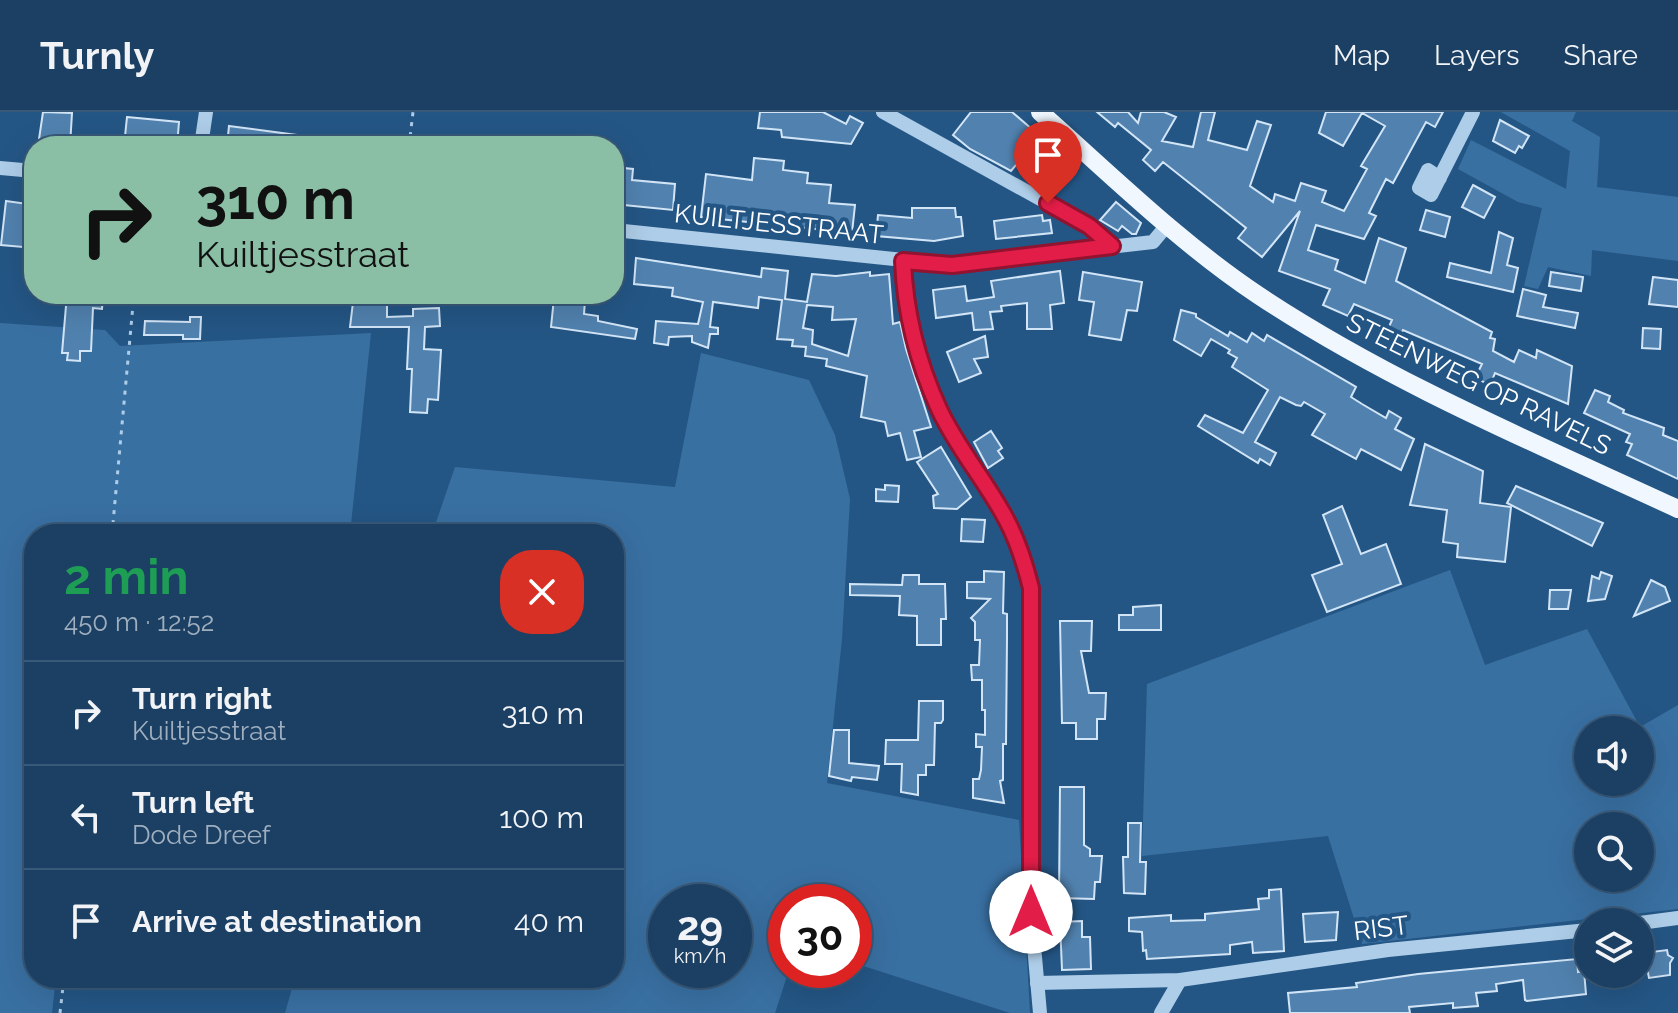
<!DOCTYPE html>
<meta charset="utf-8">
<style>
:root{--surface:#1b4064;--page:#24476a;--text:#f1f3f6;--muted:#a0afbf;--line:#395978}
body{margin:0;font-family:Raleway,sans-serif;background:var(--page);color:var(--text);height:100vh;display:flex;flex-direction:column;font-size:30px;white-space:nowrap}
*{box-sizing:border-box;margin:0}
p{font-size:26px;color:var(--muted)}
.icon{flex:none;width:44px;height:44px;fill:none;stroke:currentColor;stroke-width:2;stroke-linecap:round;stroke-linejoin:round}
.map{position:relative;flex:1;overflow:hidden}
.details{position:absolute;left:24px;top:412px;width:600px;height:464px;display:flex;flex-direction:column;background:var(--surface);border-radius:32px;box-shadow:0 8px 32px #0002,0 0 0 2px var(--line)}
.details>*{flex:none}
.banner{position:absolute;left:24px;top:24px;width:600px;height:168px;border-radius:32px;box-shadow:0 8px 32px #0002,0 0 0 2px var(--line);background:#8abfa5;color:#111;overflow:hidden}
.buttons{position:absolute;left:1574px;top:604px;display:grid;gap:16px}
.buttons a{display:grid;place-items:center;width:80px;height:80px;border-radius:50%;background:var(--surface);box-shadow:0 8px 32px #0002,0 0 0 2px var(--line);font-size:40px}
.speed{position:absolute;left:648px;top:772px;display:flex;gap:16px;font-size:40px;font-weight:700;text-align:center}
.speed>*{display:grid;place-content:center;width:104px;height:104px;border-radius:50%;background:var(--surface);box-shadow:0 8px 32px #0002,0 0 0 2px var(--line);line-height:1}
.speed small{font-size:20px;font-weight:400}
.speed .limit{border:12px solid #d22;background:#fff;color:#111}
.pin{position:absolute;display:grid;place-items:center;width:68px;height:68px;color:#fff;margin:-82px -34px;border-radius:50% 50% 50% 0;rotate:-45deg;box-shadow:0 0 8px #0007}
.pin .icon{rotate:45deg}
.me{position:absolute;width:88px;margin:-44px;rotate:0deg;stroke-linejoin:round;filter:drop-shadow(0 0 6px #0008)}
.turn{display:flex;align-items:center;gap:28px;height:168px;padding:0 40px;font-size:36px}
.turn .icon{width:104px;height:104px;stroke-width:2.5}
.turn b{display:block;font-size:56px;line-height:68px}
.round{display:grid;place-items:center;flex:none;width:84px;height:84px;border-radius:32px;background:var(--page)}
.overview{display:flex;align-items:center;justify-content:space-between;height:136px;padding:0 40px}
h1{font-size:48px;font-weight:700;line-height:60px;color:#1e9e55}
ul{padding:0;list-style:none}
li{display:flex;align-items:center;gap:24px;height:104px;padding:0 40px;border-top:2px solid var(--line)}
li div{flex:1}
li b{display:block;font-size:30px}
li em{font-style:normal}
header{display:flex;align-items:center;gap:48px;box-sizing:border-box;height:112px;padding:0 40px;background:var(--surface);border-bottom:2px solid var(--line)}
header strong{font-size:38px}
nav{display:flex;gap:44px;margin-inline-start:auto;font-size:28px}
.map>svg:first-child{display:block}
.green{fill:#3970a2;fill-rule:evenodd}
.building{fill:#5182af;stroke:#d2e5f6;stroke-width:2;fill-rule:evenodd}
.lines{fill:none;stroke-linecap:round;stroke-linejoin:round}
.path{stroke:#aecde8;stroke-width:3;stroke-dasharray:4 6;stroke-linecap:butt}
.minor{stroke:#aecde8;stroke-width:14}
.major{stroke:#f1f7fe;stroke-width:18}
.route-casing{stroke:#92132f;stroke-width:20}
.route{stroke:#e11d48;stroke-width:14}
.labels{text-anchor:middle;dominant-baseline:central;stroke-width:8;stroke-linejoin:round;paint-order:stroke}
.street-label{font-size:26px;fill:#fff;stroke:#245685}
</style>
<header>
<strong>Turnly</strong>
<nav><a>Map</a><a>Layers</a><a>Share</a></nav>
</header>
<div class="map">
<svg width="1678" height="901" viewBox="0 0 1678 901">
<rect width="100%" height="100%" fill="#245685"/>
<!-- green -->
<g class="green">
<path d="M1501,0H1576L1572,9L1600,25L1597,75L1678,85V149L1592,138L1591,164L1548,155L1538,177L1524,174L1542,96L1518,90L1458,57L1471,28L1566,77L1570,39Z"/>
<path d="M0,211L105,218L120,234L371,221L350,422H34V866H56L52,901H0Z"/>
<path d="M701,241L809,268L835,323L850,387L842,527L827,671L1019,708L1030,901H1010L854,851V790H786V858H789L775,901H285L295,866H614V422H432L455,355L675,375ZM666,790H734V858H666Z"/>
<path d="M1450,458L1485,553L1587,517L1640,615L1678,593V797L1362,832L1328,724L1142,744L1147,572ZM1640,618V670H1588V618ZM1640,714V766H1588V714Z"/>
</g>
<!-- building -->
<g class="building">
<path d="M43,0L72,1L70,34H38Z"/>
<path d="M760,0H823L846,12L850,4L863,11L851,32L782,25L781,18L758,16Z"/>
<path d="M971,0H1012L1040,24L1011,59L970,37L953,23Z"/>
<path d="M1097,0H1128L1138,11L1141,0H1164L1176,5L1162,29L1193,35L1201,0H1215L1208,28L1247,38L1257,9L1271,13L1250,74L1273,90L1275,82L1295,89L1301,71L1326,79L1322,90L1344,99L1367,57L1361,54L1385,14L1362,1L1343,34L1319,21L1326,0H1443L1435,15L1426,10L1393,71L1386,67L1369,101L1376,104L1364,127L1316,113L1308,138L1338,148L1335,158L1365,171L1379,126L1406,136L1396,169L1492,220L1490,226L1495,227L1493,239L1514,250L1519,238L1536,246L1537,238L1572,254L1568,292L1495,261L1490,273L1475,266L1482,252L1403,218L1395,234L1380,235L1392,208L1354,192L1348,204L1323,193L1330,177L1279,159L1300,99L1262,145L1238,126L1246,116L1163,50L1155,59L1143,48L1151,38L1118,11L1115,15Z"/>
<path d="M127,5L179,10L177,34H124Z"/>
<path d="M1500,8L1529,24L1522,36L1519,34L1515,41L1493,29Z"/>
<path d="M229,14L319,26V34H227Z"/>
<path d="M754,46L784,49L783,58L808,61L807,71L831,73L829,91L855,93L852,121L701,105L706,62L752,68Z"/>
<path d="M614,55L633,57L632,68L675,72L673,98L614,92Z"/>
<path d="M1473,73L1495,85L1484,106L1462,95Z"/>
<path d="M6,89L28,92L23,135L1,133Z"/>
<path d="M1116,90L1141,111L1136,122H1132L1122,114L1118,119L1100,108Z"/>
<path d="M912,96H955L956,105H961L963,124L934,129L876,124L878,103L912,106Z"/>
<path d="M1426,98L1450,105L1445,125L1420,118Z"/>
<path d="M1042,103L1043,109L1050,108L1052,121L996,127L994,109Z"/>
<path d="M1499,120L1513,126L1507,153L1518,156L1513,180L1447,165L1450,151L1491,161Z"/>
<path d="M636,146L761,165L762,156L788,159L785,187L807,190L812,162L836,164L870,160V164L889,162L893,212L900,210L906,237L931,315L914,319L921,345L907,348L900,321L888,324L885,310L861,305L867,264L826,254L827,247L805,244L806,235L792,234L793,228L777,227L782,188L759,185L758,196L713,190L710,215L718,216V222H710L708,236L692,230V224L669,225L668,233L654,231L656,209L698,212L703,190L672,184L673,176L634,172ZM807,193L833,195L832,208L856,207L848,244L812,232L813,218L803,216Z"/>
<path d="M1060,159L1064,191L1050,193L1052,217H1027V191L1001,194L1002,199L990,200L993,217L974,218L972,201L936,206L933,178L965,174L967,189L994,185L991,169Z"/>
<path d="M1083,160L1142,170L1137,199L1127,198L1121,228L1089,223L1094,190L1079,188Z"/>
<path d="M1551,160L1583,165L1581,179L1549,174Z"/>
<path d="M1653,165L1678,168V195L1649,192Z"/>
<path d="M1523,177L1546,183L1543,195L1578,201L1575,216L1517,204Z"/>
<path d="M67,182L103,185L102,197L93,196L91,239H80V249L67,248L68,241H62Z"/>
<path d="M354,182L382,183V188H387V205L413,204V197L439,196L440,214L425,215L424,237L441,238L438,288L428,287L427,301L410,300L412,257H407L409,215H350Z"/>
<path d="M554,186L585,189L584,202L598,204V209L637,217L635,227L551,215Z"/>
<path d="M1181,198L1196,202V205L1228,224L1230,220L1247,230L1252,221L1264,229L1267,223L1356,275L1351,285L1362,292L1386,306L1389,299L1401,306L1395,317L1414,327L1401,358L1361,337L1356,347L1312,323L1325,302L1304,290L1301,294L1296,293L1280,285L1255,330L1276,341L1270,353L1260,347L1258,351L1198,314L1205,303L1243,321L1268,278L1232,255L1237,246L1228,241L1230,238L1211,227L1201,244L1174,228Z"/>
<path d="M190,205H201L200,227H183V223H144L145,209L190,210Z"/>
<path d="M1643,216L1661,217L1660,237L1642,236Z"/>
<path d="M985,224L988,245L974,247L981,261L959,270L947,240Z"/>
<path d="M1595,278L1610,284L1608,290L1624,298L1623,301L1664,316L1663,323L1678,329V367L1627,343L1632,332L1626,330L1630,322L1584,301Z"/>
<path d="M991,319L1002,336L998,339L1003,346L988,356L974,330Z"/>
<path d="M1425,332L1483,359L1480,391L1511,395L1505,450L1457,445L1458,432L1443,430L1447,398L1410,393Z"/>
<path d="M941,335L971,385L957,397L934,396L933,384L938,382L917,350Z"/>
<path d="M885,373L899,374L898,390L876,389V377L885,378Z"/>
<path d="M1516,374L1603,411L1592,434L1507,391Z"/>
<path d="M1342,394L1361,442L1386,432L1401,472L1327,500L1312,463L1342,452L1323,403Z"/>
<path d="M962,407L985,408L983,430L961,429Z"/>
<path d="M984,459L1004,460L1003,501L1007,502V526L1006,632H1003V668L1000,669L1004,691L973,686V667H979L981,658L982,635H976V622L985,623V598H982V568H972L971,553H979L980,528H975V510L971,506L990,487L967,486V470H984Z"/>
<path d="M1601,460L1612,464L1605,487L1588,489L1592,464L1599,467Z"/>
<path d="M903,463H919V472H945L946,507H941V533H917V504L899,503L900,484L850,483V472L902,473Z"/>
<path d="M1651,468L1665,475L1670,489L1634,504Z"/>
<path d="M1550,478H1571L1568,497H1549Z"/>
<path d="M1161,493V518H1119V503H1133V495Z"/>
<path d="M1060,509H1092L1091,539H1081L1089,581H1106L1105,607H1097V627H1076V611H1062Z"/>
<path d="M919,589H943V608L941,611H935L934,653H926V663H918V683L901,680L902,652H885L886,628H918Z"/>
<path d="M834,618H849V651L879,654L877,668L852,665L851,669L829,664Z"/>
<path d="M1060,675H1084V733L1090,737V744H1102L1100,770H1095L1094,787L1059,786Z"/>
<path d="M1128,711H1141L1140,750H1146L1145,782L1124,781L1123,745H1128Z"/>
<path d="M1281,777L1284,839L1253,841L1252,830L1230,833V842L1147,847L1146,838L1143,839L1142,820L1129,819V806L1171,803V809L1205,808V802L1259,797L1258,787L1269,786V778Z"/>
<path d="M1338,800L1336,828L1305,830L1303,802Z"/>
<path d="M1082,809V825H1090L1091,857L1062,858L1060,810Z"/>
<path d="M1667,838L1668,843L1673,846L1670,851V863L1649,866L1644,841Z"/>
<path d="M1577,847L1578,860L1584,859L1586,882L1527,889L1525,888L1523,868L1496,872L1497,879L1476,881L1478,894L1453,896V891L1409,895L1410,901H1290L1288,881L1357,875L1356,871L1418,862Z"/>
</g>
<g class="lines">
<!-- path -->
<g class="path">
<path d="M409,34L413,0"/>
<path d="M112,422L134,182"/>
<path d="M60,901L64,866"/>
</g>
<!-- minor -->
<g class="minor">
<path d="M883,0L1089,114L1112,134"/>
<path d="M201,34L206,0"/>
<path d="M0,56L34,59"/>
<path d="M1440,66L1428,58L1419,76L1431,83L1473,0"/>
<path d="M614,118L952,153L1153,130L1168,112"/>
<path d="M903,149C905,200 917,249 939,297C957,336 986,369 1006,407C1018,429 1025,452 1031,476V800L1040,901"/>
<path d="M1640,811L1678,806"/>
<path d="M1037,871L1180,868L1388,838L1588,818"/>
<path d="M1161,901L1180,868"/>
</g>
<!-- major -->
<path class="major" d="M1040,0C1110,62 1180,131 1258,183C1389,270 1535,331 1678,397"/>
</g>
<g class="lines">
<!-- route casing -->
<g class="route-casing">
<path id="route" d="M1031,800V476C1025,452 1018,429 1006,407C986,369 957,336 939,297C917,249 905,200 903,149L952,153L1112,134L1089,114L1048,91"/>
</g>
<!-- route -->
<use href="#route" class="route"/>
</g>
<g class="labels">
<!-- street labels -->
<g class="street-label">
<text transform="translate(779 112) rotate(6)">KUILTJESSTRAAT</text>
<text transform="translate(1479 272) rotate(26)">STEENWEG OP RAVELS</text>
<text transform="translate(1381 816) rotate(-7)">RIST</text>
</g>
</g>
</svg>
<div class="buttons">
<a><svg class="icon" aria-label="sound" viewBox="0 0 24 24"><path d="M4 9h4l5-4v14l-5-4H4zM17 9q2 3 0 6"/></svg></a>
<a><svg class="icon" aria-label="search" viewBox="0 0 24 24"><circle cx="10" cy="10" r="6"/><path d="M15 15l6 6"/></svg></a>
<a><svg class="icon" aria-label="layers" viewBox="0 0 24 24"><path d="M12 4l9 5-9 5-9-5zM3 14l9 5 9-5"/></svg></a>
</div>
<div class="speed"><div>29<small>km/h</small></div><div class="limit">30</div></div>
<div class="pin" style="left:1048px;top:91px;background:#d93025"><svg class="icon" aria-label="arrive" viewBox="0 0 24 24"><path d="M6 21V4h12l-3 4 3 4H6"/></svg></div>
<svg class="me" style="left:1031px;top:800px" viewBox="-20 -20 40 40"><circle r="19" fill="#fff"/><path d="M0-13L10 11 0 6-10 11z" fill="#e11d48"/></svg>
<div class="banner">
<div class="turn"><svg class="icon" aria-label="right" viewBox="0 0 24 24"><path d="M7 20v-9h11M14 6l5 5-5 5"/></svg><div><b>310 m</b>Kuiltjesstraat</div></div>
</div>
<section class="details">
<div class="overview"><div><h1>2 min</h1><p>450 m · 12:52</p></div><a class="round" style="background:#d93025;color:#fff"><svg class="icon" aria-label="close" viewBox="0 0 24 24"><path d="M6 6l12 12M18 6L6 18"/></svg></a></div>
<ul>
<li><svg class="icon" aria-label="right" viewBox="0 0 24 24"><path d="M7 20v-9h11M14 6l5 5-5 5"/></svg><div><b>Turn right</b><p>Kuiltjesstraat</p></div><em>310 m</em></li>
<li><svg class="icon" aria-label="left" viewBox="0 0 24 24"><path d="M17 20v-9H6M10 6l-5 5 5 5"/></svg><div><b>Turn left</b><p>Dode Dreef</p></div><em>100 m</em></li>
<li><svg class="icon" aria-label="arrive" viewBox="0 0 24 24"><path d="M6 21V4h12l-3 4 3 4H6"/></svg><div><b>Arrive at destination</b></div><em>40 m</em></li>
</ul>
</section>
</div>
